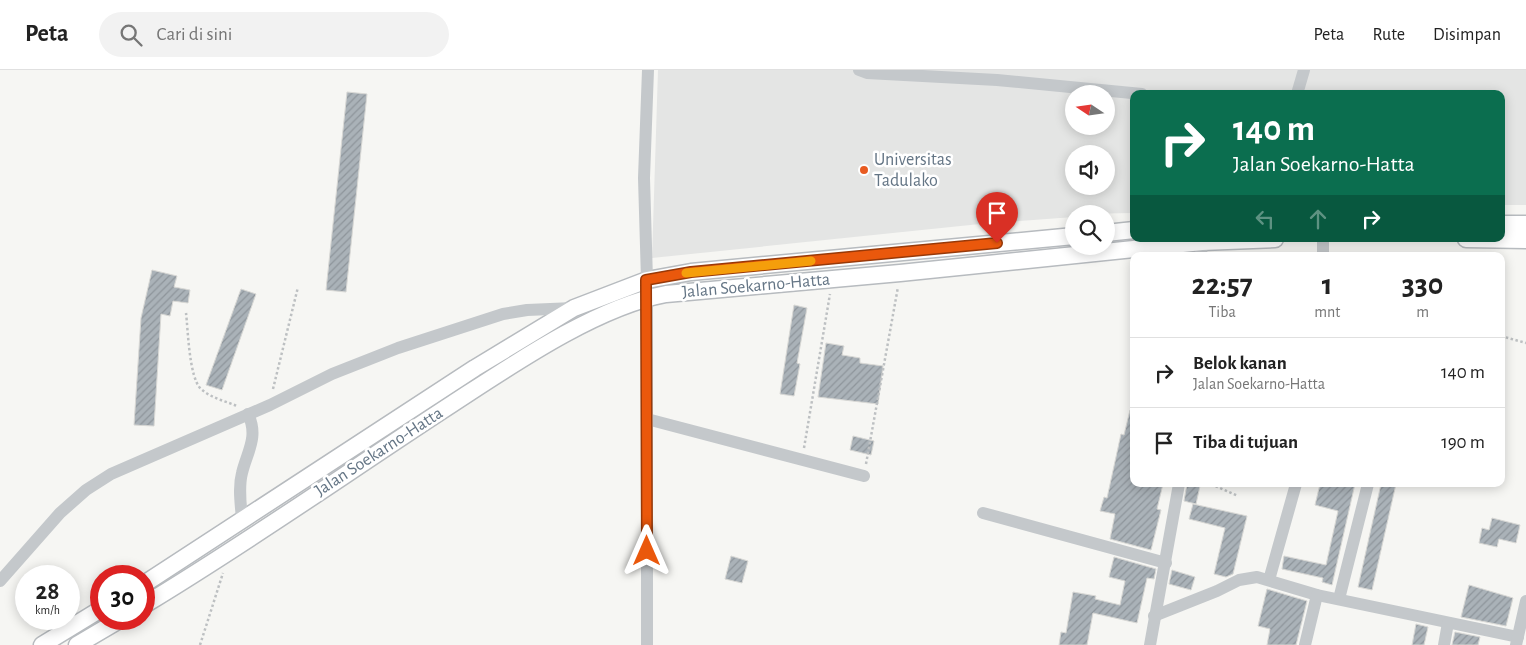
<!DOCTYPE html>
<html lang="id">
<style>
:root{--surface:#fff;--page:#f2f2f2;--text:#222;--muted:#767676;--line:#e0e0e0}
body{margin:0;font-family:"Alegreya Sans",sans-serif;background:var(--page);color:var(--text);height:100vh;display:flex;flex-direction:column;font-size:19px;white-space:nowrap}
*{box-sizing:border-box;margin:0}
p{font-size:16px;color:var(--muted)}
.icon{flex:none;width:28px;height:28px;fill:none;stroke:currentColor;stroke-width:2;stroke-linecap:round;stroke-linejoin:round}
.map{position:relative;flex:1;overflow:hidden}
.panel{position:absolute;left:1130px;top:182px;width:375px;height:235px;display:flex;flex-direction:column;background:var(--surface);border-radius:10px;box-shadow:0 2px 12px #0003}
.panel>*{flex:none}
.banner{position:absolute;left:1130px;top:20px;width:375px;height:152px;border-radius:10px;box-shadow:0 2px 12px #0003;background:#0b6e4f;color:#fff;overflow:hidden}
.needle{width:32px;rotate:283deg}
.fabs{position:absolute;left:1065px;top:15px;display:grid;gap:10px}
.fabs a{display:grid;place-items:center;width:50px;height:50px;border-radius:50%;background:var(--surface);box-shadow:0 2px 12px #0003;font-size:25px}
.speed{position:absolute;left:15px;top:495px;display:flex;gap:10px;font-size:25px;font-weight:700;text-align:center}
.speed>*{display:grid;place-content:center;width:65px;height:65px;border-radius:50%;background:var(--surface);box-shadow:0 2px 12px #0003;line-height:1}
.speed small{font-size:12px;font-weight:400}
.speed .limit{border:8px solid #d22;background:#fff;color:#111}
.pin{position:absolute;display:grid;place-items:center;width:42px;height:42px;color:#fff;margin:-51px -21px;border-radius:50% 50% 50% 0;rotate:-45deg;box-shadow:0 0 5px #0007}
.pin .icon{rotate:45deg}
.me{position:absolute;width:55px;margin:-28px;rotate:0deg;stroke-linejoin:round;filter:drop-shadow(0 0 4px #0008)}
.turn{display:flex;align-items:center;gap:18px;height:105px;padding:0 20px;font-size:22px}
.turn .icon{width:65px;height:65px;stroke-width:2.5}
.turn b{display:block;font-size:35px;line-height:42px}
.lanes{display:flex;align-items:center;height:48px;padding:0 20px;background:#0003;justify-content:center;gap:25px;direction:ltr}
.lanes .off{opacity:.35}
.eta{display:flex;justify-content:space-evenly;align-items:center;height:85px;text-align:center}
.eta b{font-size:30px;font-weight:700;line-height:35px}
ul{padding:0;list-style:none}
li{display:flex;align-items:center;gap:15px;height:70px;padding:0 20px;border-top:1px solid var(--line)}
li div{flex:1}
li b{display:block;font-size:19px}
li em{font-style:normal}
header{display:flex;align-items:center;gap:30px;box-sizing:border-box;height:70px;padding:0 25px;background:var(--surface);border-bottom:1px solid var(--line)}
header strong{font-size:24px}
nav{display:flex;gap:28px;margin-inline-start:auto;font-size:18px}
.search{width:350px;height:45px;background:var(--page);display:flex;align-items:center;gap:12px;box-sizing:border-box;padding:0 18px;border-radius:28px;color:var(--muted);font-size:19px}
.map>svg:first-child{display:block}
.built{fill:#e4e5e4;fill-rule:evenodd}
.building{fill:url(#building-hatch);stroke:#d8d8d5}
.lines{fill:none;stroke-linecap:round;stroke-linejoin:round}
.major-casing{stroke:#b7bbbf;stroke-width:19}
.path{stroke:#bdc0c2;stroke-width:2.5;stroke-dasharray:2.5 2.5;stroke-linecap:butt}
.minor{stroke:#c4c8cb;stroke-width:12}
.major{stroke:#fff;stroke-width:16}
.route-casing{stroke:#983908;stroke-width:12}
.route{stroke:#ea580c;stroke-width:9}
.slow{stroke:#f59e0b;stroke-width:9}
.poi-dot{fill:#e85b21;stroke:#fff;stroke-width:2}
.labels{text-anchor:middle;dominant-baseline:central;stroke-width:5;stroke-linejoin:round;paint-order:stroke}
.poi-label{font-size:18px;fill:#647585;stroke:#fff;text-anchor:start}
.street-label{font-size:18px;fill:#647585;stroke:#fff}
</style>
<header>
<strong>Peta</strong>
<div class="search"><svg class="icon" aria-label="search" viewBox="0 0 24 24"><circle cx="10" cy="10" r="6"/><path d="M15 15l6 6"/></svg>Cari di sini</div>
<nav><a>Peta</a><a>Rute</a><a>Disimpan</a></nav>
</header>
<div class="map">
<svg width="1526" height="575" viewBox="0 0 1526 575">
<defs>
<pattern id="building-hatch" width="6" height="6" patternUnits="userSpaceOnUse" patternTransform="scale(1.25)"><rect width="6" height="6" fill="#aab2b8"/><path d="M-1 1l2-2M0 6l6-6M5 7l2-2" fill="none" stroke="#8e959b"/></pattern>
</defs>
<rect width="100%" height="100%" fill="#f6f6f3"/>
<!-- built -->
<path class="built" d="M658,0H1526V135H1501V24H1134V143L1074,144V147L980,154L652,188ZM1074,24H1106V56H1074ZM1074,84H1106V116H1074Z"/>
<!-- building -->
<g class="building">
<path d="M347,22L367,24L346,222L326,220Z"/>
<path d="M152,200L177,206L174,217L190,220L188,233L173,231L170,246L161,244L154,356L134,355L141,248Z"/>
<path d="M241,219L256,224L222,320L206,315Z"/>
<path d="M794,235L807,238L797,293L800,294L794,326L780,324Z"/>
<path d="M826,273L844,276L842,285L860,288V293L883,296L878,334L818,327Z"/>
<path d="M1130,340L1134,341V414H1163L1157,439L1161,440L1151,480L1110,469L1115,444L1100,441L1104,427L1107,428L1121,364L1124,365Z"/>
<path d="M853,366L874,371L871,385L850,380Z"/>
<path d="M1187,414L1200,416L1196,434L1184,431Z"/>
<path d="M1320,414H1355L1332,515L1322,512L1323,508L1282,499L1284,486L1326,495L1338,441L1315,435Z"/>
<path d="M1381,414H1396L1372,520L1358,517Z"/>
<path d="M1193,434L1247,446L1233,504L1226,507L1214,504L1225,458L1189,449Z"/>
<path d="M1492,448L1520,455L1516,473L1499,469L1497,477L1479,473L1482,458L1489,460Z"/>
<path d="M731,486L748,491L742,513L725,509Z"/>
<path d="M1114,487L1156,499L1154,509L1147,508L1137,553L1093,543L1087,575H1059L1061,562L1066,563L1073,522L1096,526L1095,529L1120,535L1125,511L1109,507Z"/>
<path d="M1172,500L1195,507L1191,520L1169,514Z"/>
<path d="M1469,515L1513,528L1506,556L1461,547Z"/>
<path d="M1267,519L1307,531L1296,575H1267L1270,559L1258,556Z"/>
<path d="M1416,554L1428,557L1424,575H1412Z"/>
<path d="M1455,562L1480,567L1478,575H1452Z"/>
</g>
<g class="lines">
<!-- major casing -->
<g class="major-casing">
<g id="major">
<path d="M1501,154H1526"/>
<path d="M1106,163L1134,160"/>
<path d="M1466,169L1526,170"/>
<path d="M144,514L475,298L574,238L647,210L691,202L1074,166"/>
<path d="M144,535C249,472 349,401 452,334C512,295 596,237 666,224L900,203L1202,172L1275,169"/>
<path d="M42,575L101,539"/>
<path d="M77,575L121,549"/>
</g>
</g>
<!-- path -->
<g class="path">
<path d="M186,243C188,259 189,308 201,319C211,328 225,331 237,336"/>
<path d="M1501,266L1526,273"/>
<path d="M273,319L298,217"/>
<path d="M804,378L830,224"/>
<path d="M866,394L898,217"/>
<path d="M1211,414L1238,426"/>
<path d="M200,575L223,503"/>
</g>
<!-- minor -->
<g class="minor">
<path d="M859,0L867,3L997,10L1142,24"/>
<path d="M1297,24L1304,0"/>
<path d="M1201,186L1202,172"/>
<path d="M1323,186V169"/>
<path d="M647,349L864,406"/>
<path d="M983,443L1166,493"/>
<path d="M242,450C241,435 238,418 242,403C247,382 259,367 248,344"/>
<path d="M1269,510L1296,414"/>
<path d="M0,511L60,443L86,420L111,404L270,335L332,304L398,278L503,244L527,240L574,238"/>
<path d="M1339,529L1368,414"/>
<path d="M1154,546L1217,521L1239,510L1257,507L1317,525L1518,567"/>
<path d="M647,575V210L644,108L648,0"/>
<path d="M1150,575L1179,414"/>
<path d="M1305,575L1317,525"/>
<path d="M1444,575L1448,553"/>
<path d="M1516,575L1526,531"/>
</g>
<!-- major -->
<use href="#major" class="major"/>
</g>
<g class="lines">
<!-- route casing -->
<g class="route-casing">
<path id="route" d="M647,481L646,210L691,202L997,173"/>
</g>
<!-- route -->
<use href="#route" class="route"/>
<!-- slow -->
<path class="slow" d="M686,203L811,191"/>
</g>
<!-- markers -->
<circle class="poi-dot" cx="864" cy="100" r="5"/>
<g class="labels">
<!-- poi labels -->
<g class="poi-label">
<text x="874" y="90">Universitas<tspan x="874" dy="21">Tadulako</tspan></text>
</g>
<!-- street labels -->
<g class="street-label">
<text transform="translate(756 216) rotate(-5)">Jalan Soekarno-Hatta</text>
<text transform="translate(379 382) rotate(-33)">Jalan Soekarno-Hatta</text>
</g>
</g>
</svg>
<div class="fabs">
<a><svg class="needle" viewBox="-14 -14 28 28"><path d="M0-13l5 13h-10z" fill="#e53935"/><path d="M0 13l5-13h-10z" fill="#767676"/></svg></a>
<a><svg class="icon" aria-label="sound" viewBox="0 0 24 24"><path d="M4 9h4l5-4v14l-5-4H4zM17 9q2 3 0 6"/></svg></a>
<a><svg class="icon" aria-label="search" viewBox="0 0 24 24"><circle cx="10" cy="10" r="6"/><path d="M15 15l6 6"/></svg></a>
</div>
<div class="speed"><div>28<small>km/h</small></div><div class="limit">30</div></div>
<div class="pin" style="left:997px;top:173px;background:#d93025"><svg class="icon" aria-label="arrive" viewBox="0 0 24 24"><path d="M6 21V4h12l-3 4 3 4H6"/></svg></div>
<svg class="me" style="left:647px;top:481px" viewBox="-20 -20 40 40"><path d="M0-17L14 15 0 8-14 15z" fill="#ea580c" stroke="#fff" stroke-width="4"/></svg>
<div class="banner">
<div class="turn"><svg class="icon" aria-label="right" viewBox="0 0 24 24"><path d="M7 20v-9h11M14 6l5 5-5 5"/></svg><div><b>140 m</b>Jalan Soekarno-Hatta</div></div>
<div class="lanes"><svg class="icon off" aria-label="left" viewBox="0 0 24 24"><path d="M17 20v-9H6M10 6l-5 5 5 5"/></svg><svg class="icon off" aria-label="ahead" viewBox="0 0 24 24"><path d="M12 20V5M6 11l6-6 6 6"/></svg><svg class="icon" aria-label="right" viewBox="0 0 24 24"><path d="M7 20v-9h11M14 6l5 5-5 5"/></svg></div>
</div>
<section class="panel">
<div class="eta">
<div><b>22:57</b><p>Tiba</p></div>
<div><b>1</b><p>mnt</p></div>
<div><b>330</b><p>m</p></div>
</div>
<ul>
<li><svg class="icon" aria-label="right" viewBox="0 0 24 24"><path d="M7 20v-9h11M14 6l5 5-5 5"/></svg><div><b>Belok kanan</b><p>Jalan Soekarno-Hatta</p></div><em>140 m</em></li>
<li><svg class="icon" aria-label="arrive" viewBox="0 0 24 24"><path d="M6 21V4h12l-3 4 3 4H6"/></svg><div><b>Tiba di tujuan</b></div><em>190 m</em></li>
</ul>
</section>
</div>
